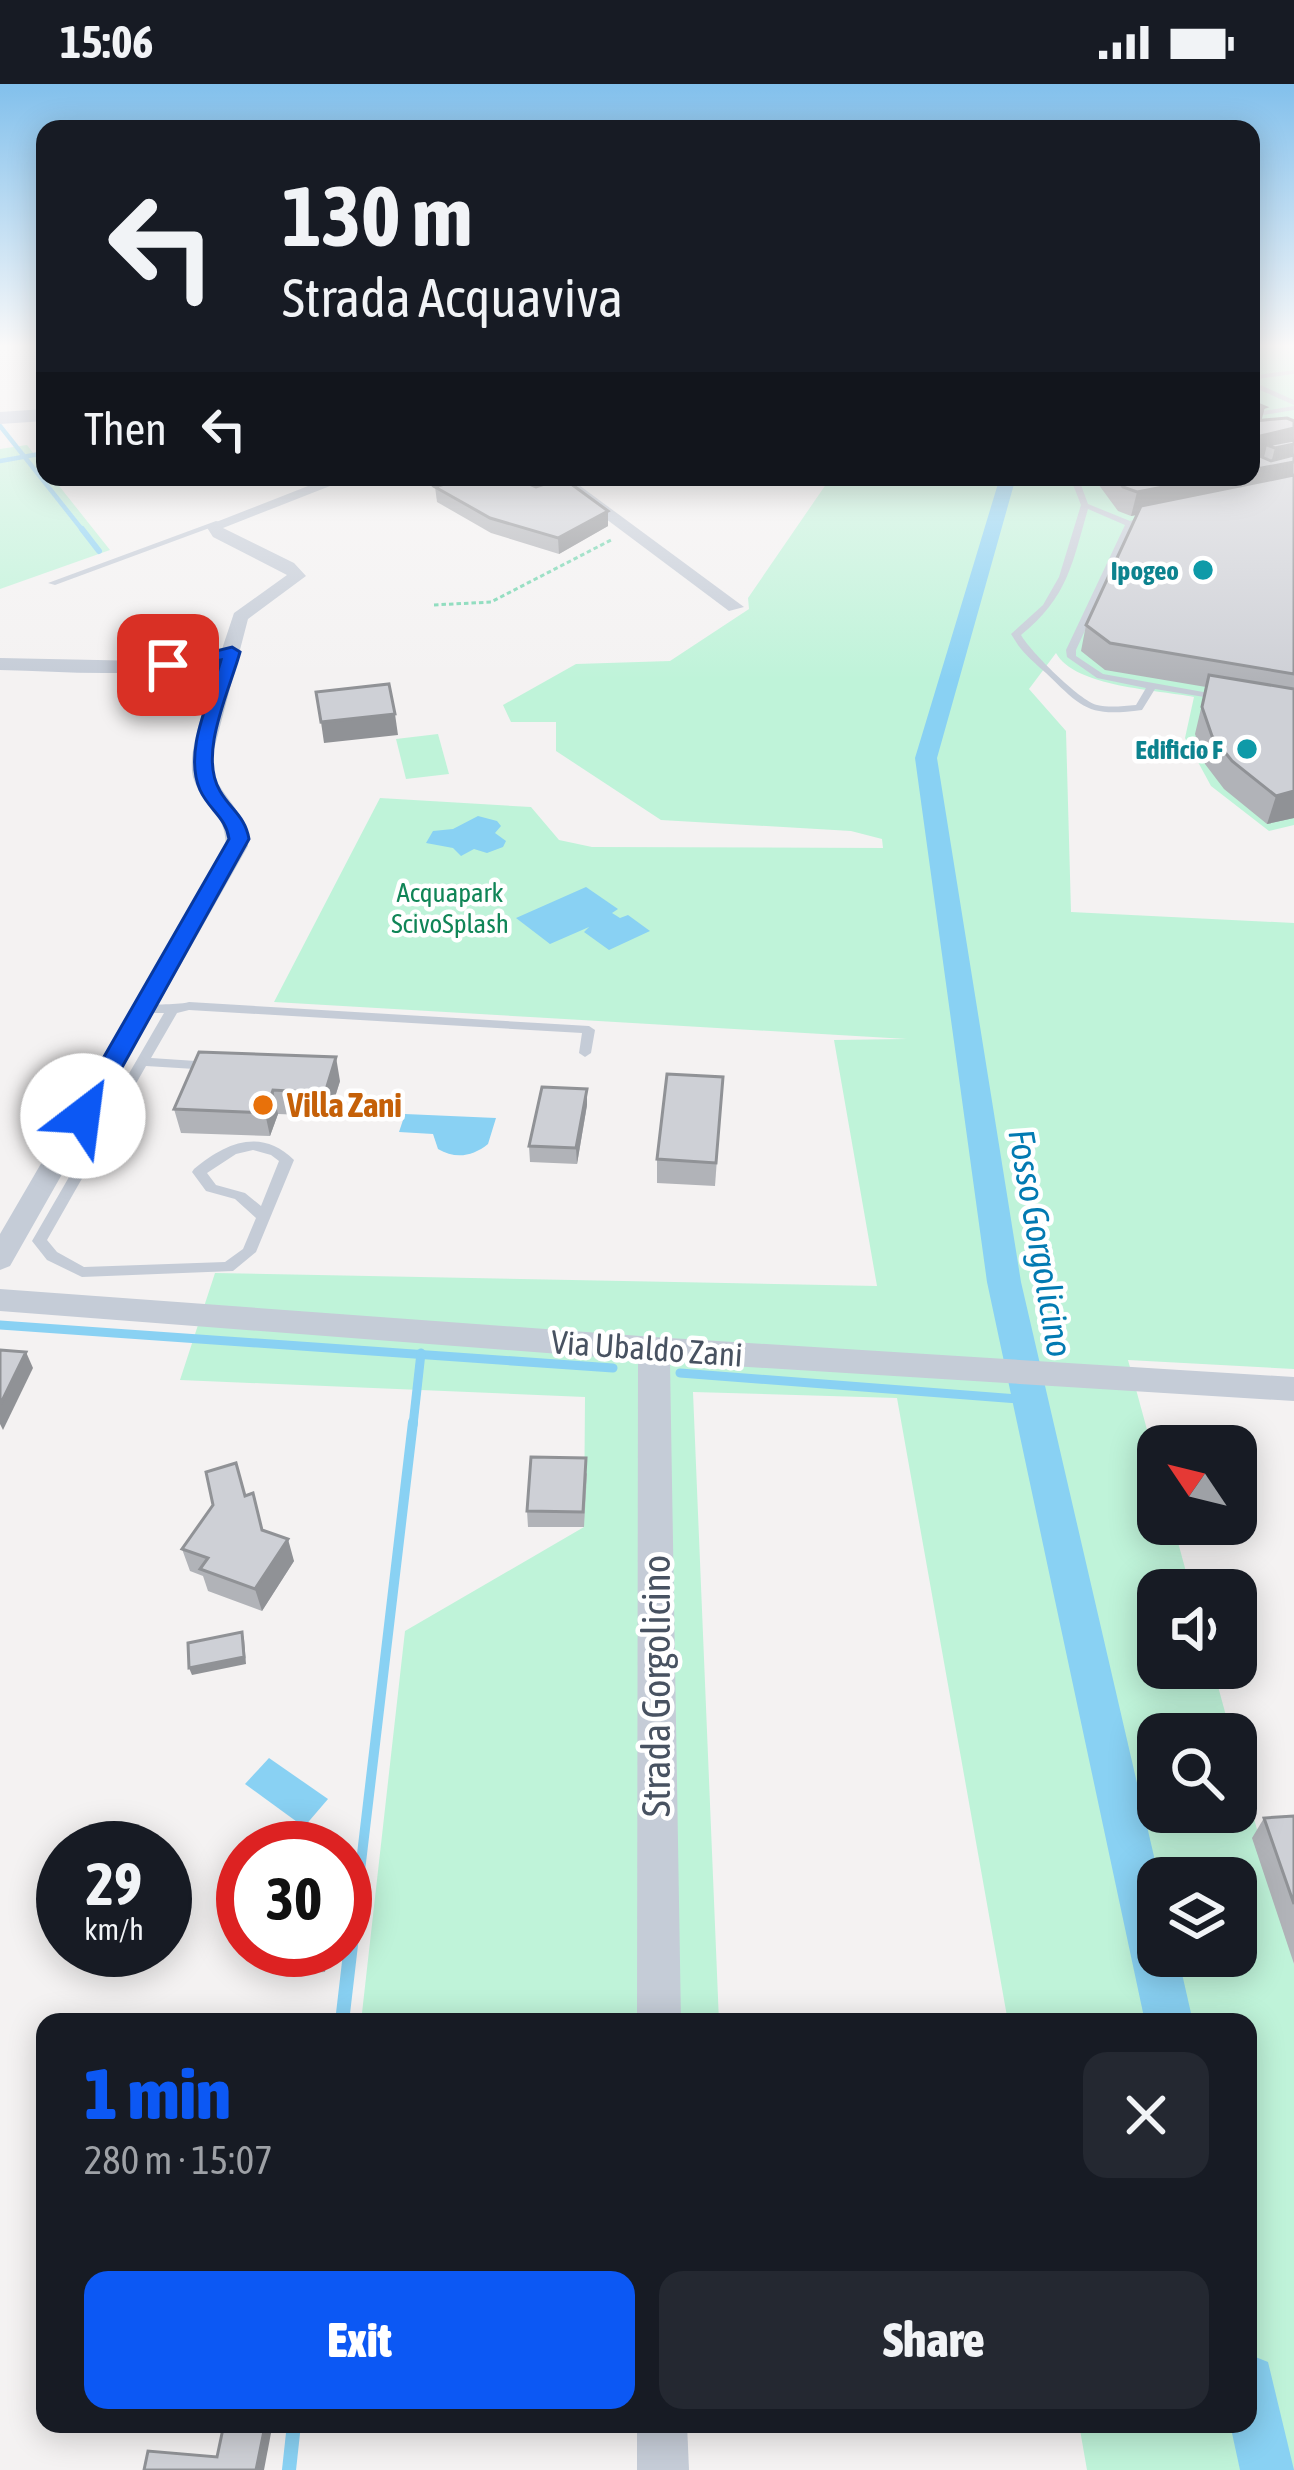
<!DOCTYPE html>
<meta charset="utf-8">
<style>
:root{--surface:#171b24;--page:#242831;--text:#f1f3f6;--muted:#9ea1a6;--accent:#0c58f4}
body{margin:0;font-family:"Asap Condensed",sans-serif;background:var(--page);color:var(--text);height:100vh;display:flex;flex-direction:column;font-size:45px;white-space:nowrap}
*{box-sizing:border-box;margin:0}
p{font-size:39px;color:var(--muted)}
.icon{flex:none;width:66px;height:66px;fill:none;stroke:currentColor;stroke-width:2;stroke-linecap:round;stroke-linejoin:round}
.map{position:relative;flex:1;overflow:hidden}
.details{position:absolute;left:36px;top:1929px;width:1221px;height:420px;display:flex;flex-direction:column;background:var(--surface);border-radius:24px;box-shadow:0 6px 30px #0003}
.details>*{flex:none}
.hud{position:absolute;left:36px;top:36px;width:1224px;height:366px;border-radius:24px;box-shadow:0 6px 30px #0003;background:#171b24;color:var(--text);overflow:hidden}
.needle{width:78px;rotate:305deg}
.fabs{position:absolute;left:1137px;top:1341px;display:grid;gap:24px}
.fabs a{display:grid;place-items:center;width:120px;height:120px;border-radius:24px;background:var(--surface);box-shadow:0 6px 30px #0003;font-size:60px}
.speed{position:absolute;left:36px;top:1737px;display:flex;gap:24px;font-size:60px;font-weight:700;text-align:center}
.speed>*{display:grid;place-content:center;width:156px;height:156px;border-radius:50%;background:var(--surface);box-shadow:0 6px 30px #0003;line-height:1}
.speed small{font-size:30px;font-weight:400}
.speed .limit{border:18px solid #d22;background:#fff;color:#111}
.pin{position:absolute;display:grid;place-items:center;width:102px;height:102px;color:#fff;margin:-51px;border-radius:24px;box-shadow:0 6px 18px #0006}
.me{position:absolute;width:132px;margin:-66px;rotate:30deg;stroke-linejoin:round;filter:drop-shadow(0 0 9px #0008)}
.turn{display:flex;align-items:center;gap:42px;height:252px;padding:0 48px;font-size:54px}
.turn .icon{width:156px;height:156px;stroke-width:2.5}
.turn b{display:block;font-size:84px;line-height:102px}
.then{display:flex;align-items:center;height:114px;padding:0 48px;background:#0003;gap:24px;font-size:45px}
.round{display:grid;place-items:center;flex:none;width:126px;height:126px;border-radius:24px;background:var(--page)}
.headline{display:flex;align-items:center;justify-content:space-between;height:204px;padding:0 48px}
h1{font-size:72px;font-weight:800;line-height:90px;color:var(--accent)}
.primary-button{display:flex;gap:24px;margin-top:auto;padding:24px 48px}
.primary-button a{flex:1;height:138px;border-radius:24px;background:var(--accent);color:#fff;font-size:48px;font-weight:800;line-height:138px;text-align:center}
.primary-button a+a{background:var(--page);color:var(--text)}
.status{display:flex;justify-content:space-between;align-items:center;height:84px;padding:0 60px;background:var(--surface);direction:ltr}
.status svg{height:33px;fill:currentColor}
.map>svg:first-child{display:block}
.green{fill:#bff3d9;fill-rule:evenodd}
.water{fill:#89d1f3}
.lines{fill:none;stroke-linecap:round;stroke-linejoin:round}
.stream-far4{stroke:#89d1f3;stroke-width:4.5}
.stream-far3{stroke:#89d1f3;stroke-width:6}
.stream-far2{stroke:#89d1f3;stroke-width:9}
.stream-far1{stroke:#89d1f3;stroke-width:10}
.stream{stroke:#89d1f3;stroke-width:14}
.canal{fill:#89d1f3;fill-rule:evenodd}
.path{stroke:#73d5af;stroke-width:3;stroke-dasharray:4.5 3;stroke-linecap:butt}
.lane{fill:#c5ccd7;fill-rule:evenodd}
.street{fill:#c5ccd7;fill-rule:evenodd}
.secondary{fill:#c4ccdc;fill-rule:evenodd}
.wall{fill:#b1b3b8}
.shaded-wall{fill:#909296}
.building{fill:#ced0d6;stroke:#909296;stroke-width:3}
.route{fill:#0c58f4;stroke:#08399f;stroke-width:3}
.culture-dot{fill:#0f9aa8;stroke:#fff;stroke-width:4.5}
.food-dot{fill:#e8710a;stroke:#fff;stroke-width:4.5}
.labels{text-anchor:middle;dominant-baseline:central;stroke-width:9;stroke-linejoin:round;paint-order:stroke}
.far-culture-label{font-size:27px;font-weight:bold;fill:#0d838f;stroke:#fff;text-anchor:end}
.far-park-label{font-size:27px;fill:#108557;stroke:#fff}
.food-label{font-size:33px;font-weight:bold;fill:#c56008;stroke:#fff;text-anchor:start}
.street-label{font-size:33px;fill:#485261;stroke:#fff}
.water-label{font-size:36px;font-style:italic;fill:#027ab2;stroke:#fff}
.near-street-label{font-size:39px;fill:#485261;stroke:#fff}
</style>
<div class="status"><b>15:06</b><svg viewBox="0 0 49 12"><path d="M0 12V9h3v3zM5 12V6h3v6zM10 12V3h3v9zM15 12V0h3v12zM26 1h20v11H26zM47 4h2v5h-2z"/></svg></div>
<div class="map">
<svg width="1294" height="2386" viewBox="0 0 1294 2386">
<rect width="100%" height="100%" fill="#f4f2f2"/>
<!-- green -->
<g class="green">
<path d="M1251,262H1294V741L1269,747L1211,702L1185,654L1194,613C1159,606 1074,603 1056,569L1029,605L1066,647L1071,828L1294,839V1285L1128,1276L1158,1386V1440H1173L1191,1506H1158V1584H1213L1231,1650H1158V1728H1236V1669L1294,1880V2386H1087L1079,2340H1248V1938H1008L897,1314L693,1308L719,1938H361L405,1547L584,1443L585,1313L180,1296L215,1189L877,1202L834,956L907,955L274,918L380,714L531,723L559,756L592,763L883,764L882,755L851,747L661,736L556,667V638H511L503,621L576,580L670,577L749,525L748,514L831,393H1251ZM1158,1794H1236V1872H1158Z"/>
<path d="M27,361L45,384V393H52L110,466L0,505V365Z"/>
<path d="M438,650L449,690L406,695L396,655Z"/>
</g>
<!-- water -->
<g class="water">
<path d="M478,732L497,737L501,742L495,749L506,757L503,763L487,769L474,765L461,772L453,764L426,759L433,747L453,745Z"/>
<path d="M586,803L618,825L612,829L620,834L628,831L650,847L609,866L584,848L589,843L550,860L516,834Z"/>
<path d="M405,1030L496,1034L488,1060C472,1073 455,1075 438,1065L433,1050L399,1048Z"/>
<path d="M269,1674L328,1715L304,1743L245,1700Z"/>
</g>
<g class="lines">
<!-- stream-far4 -->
<g class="stream-far4">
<path d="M0,342L84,448"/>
<path d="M0,377L45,369"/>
</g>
<!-- stream-far3 -->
<path class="stream-far3" d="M82,445L99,467"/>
<!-- stream-far2 -->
<g class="stream-far2">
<path d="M0,1241L613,1284"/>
<path d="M680,1289L1030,1316"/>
<path d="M413,1341L421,1269"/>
</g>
<!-- stream-far1 -->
<path class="stream-far1" d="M358,1804L413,1338"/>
<!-- stream -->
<g class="stream">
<path d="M342,1938L358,1801"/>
<path d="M289,2386L294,2340"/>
</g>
<!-- canal -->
<g class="canal">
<path d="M1000,393H1016L937,674L1021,1198L1159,1794L1158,1872H1178L1193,1938H1145L987,1198L915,674Z"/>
<path d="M1248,2270L1268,2278L1294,2386H1240L1230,2340H1248Z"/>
</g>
<!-- path -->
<path class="path" d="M434,521L491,518L613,455"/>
<!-- lane -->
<g class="lane">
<path d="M1294,286V290L1251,296V292Z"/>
<path d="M1251,297L1294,316V321L1251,302Z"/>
<path d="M1294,322V326L1251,333V329Z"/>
<path d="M1070,393H1078L1088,420L1130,437L1149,431L1153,433L1133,442L1076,566V572L1103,590L1220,611L1225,614L1223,616L1155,605L1142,626C1089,633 1083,625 1046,589C1036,580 1026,572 1018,561L1011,550L1043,521L1059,493L1081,421ZM1088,425L1125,441L1066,566L1067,573L1097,594L1146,604L1136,621C1123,622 1110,624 1097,621C1080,617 1030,567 1021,551C1068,513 1072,480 1088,425Z"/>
<path d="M216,437L223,439L55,501L48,499Z"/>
<path d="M189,918L589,942L595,946L591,969L585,973L579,969L582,949L189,926L177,929L151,974L211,978L218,982L211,986L146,982L47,1156L57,1168L84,1183L225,1178L243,1165L256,1134L235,1115L206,1107L192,1088L194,1085C225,1059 261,1043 294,1076L256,1168L233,1187L82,1193L47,1176L32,1157L164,929H145L139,925C149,918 174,922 189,918ZM253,1066L271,1071L279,1077L261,1122L245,1109L216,1101L207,1089L236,1070Z"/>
</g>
<!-- street -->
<g class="street">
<path d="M331,393H353L223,444L294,479L306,492L248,535L210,681C221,716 246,723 248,762L10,1182L0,1186V1150L226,762C225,726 205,726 194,696C184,670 211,606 219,577C147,595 73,588 0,586V574L146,577L222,565L234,529L287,491L213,453L206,442Z"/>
<path d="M550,393H568L744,523L729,527Z"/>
<path d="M0,1205L654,1253L1294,1293V1317L670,1278L681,1938H637L638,1276L0,1227Z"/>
<path d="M637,2340H687L689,2386H637Z"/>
</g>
<!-- secondary -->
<path class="secondary" d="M45,325V337L0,340V328Z"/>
</g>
<!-- wall -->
<g class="wall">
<path d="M1255,319L1262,336L1294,337V734L1267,740L1224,705L1205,680L1195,650L1206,603L1105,586L1081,567L1086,541L1137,431L1131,432L1118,427L1093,393H1251Z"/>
<path d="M435,403H536L608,427V442L559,470L491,449L437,418Z"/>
<path d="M199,968L340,997L329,1032L278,1030L270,1052L181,1049L174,1025Z"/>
<path d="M723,993L715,1102L657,1099V1075Z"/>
<path d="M587,1021L577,1080L530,1078L529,1062Z"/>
<path d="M587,1389L584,1443H528L527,1427Z"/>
<path d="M246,1411L263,1447L294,1477L262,1527L208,1507L203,1492L190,1487L182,1465Z"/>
<path d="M1294,1732V1880L1252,1754L1264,1734Z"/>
<path d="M272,1866H327L325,1888L276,1891L270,1879Z"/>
</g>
<!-- shaded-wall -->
<g class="shaded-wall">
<path d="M1265,323L1259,346L1251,348L1253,327Z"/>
<path d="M1294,344L1293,401L1131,432L1137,408L1134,407L1137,393H1251V386L1270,383L1275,364L1267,361L1264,373L1251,376L1252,354Z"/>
<path d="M608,427V442L559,470L558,454Z"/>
<path d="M395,630L398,651L324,659L321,638Z"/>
<path d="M1294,707V734L1267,740L1276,712Z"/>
<path d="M336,973L340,997L329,1032L325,1009Z"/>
<path d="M587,1005V1021L577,1080L576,1064Z"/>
<path d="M273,1006L278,1030L270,1052L265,1029Z"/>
<path d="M26,1268L33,1284L3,1346L0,1340V1321Z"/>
<path d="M288,1455L294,1477L262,1527L255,1505Z"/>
<path d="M242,1548L244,1555L246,1580L192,1591L189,1584Z"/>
<path d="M322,1866H327L325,1888L321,1876Z"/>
<path d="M265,2342L271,2349L264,2386H256Z"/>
</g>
<!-- building -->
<g class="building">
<path d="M1251,307L1255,319L1265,323L1253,327L1254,337L1287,334L1294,337V344L1252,354L1255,370L1271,377L1294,371V378L1251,386Z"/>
<path d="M1294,356V360L1275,364L1267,361Z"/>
<path d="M1294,391V590L1110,559L1086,541L1141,422Z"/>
<path d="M466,393H512L536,403L563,394L608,427L558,454L490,434L435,403Z"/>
<path d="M1115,393H1128L1135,400L1176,393H1216L1137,408L1123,403Z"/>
<path d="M1209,591L1294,605V707L1276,712L1232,677L1212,652L1202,623Z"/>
<path d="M389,600L395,630L321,638L316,608Z"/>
<path d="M199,968L336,973L325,1009L273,1006L265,1029L174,1025Z"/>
<path d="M667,990L723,993L716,1079L657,1075Z"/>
<path d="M542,1003L587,1005L576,1064L529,1062Z"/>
<path d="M0,1266L26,1268L0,1321Z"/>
<path d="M531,1373L586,1374L583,1428L527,1427Z"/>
<path d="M236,1379L245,1412L253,1409L262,1446L288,1455L255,1505L200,1485L208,1474L182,1465L213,1421L206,1388Z"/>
<path d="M242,1548L244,1573L189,1584L188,1559Z"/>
<path d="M1294,1732V1820L1264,1734Z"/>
<path d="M272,1866H322L321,1876L270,1879Z"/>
<path d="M224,2340L265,2342L256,2386H144L148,2367L217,2373Z"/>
</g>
<!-- sky -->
<linearGradient id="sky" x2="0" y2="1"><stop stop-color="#82c0ec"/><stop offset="0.44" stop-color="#faf9f9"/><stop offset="1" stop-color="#faf9f9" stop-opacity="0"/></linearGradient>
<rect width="1294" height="596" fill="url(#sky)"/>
<!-- route -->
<path class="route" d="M232,563L240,568C229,608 198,670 220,707C231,726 245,732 249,755L95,1032L83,1040L74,1038L70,1032L229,755C226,733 209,726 200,706C183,667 210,616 221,576L168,586L159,581Z"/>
<!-- markers -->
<g class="culture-dot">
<circle cx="1203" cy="486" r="12"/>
<circle cx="1247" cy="665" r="12"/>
</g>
<circle class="food-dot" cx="263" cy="1021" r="12"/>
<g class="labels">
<!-- far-culture labels -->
<g class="far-culture-label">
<text x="1179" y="486">Ipogeo</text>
<text x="1223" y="665">Edificio F</text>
</g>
<!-- far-park labels -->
<g class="far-park-label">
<text x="450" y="808">Acquapark<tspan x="450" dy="31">ScivoSplash</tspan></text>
</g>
<!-- food labels -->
<g class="food-label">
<text x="287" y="1021">Villa Zani</text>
</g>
<!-- street labels -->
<g class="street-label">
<text transform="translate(647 1264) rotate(4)">Via Ubaldo Zani</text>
</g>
<!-- water labels -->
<g class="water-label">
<text transform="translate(1041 1159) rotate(80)">Fosso Gorgolicino</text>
</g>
<!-- near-street labels -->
<g class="near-street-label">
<text transform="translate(656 1602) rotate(-90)">Strada Gorgolicino</text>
</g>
</g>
</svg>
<div class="fabs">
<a><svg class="needle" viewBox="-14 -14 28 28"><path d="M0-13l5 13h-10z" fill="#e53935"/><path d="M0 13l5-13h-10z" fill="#9ea1a6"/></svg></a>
<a><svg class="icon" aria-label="sound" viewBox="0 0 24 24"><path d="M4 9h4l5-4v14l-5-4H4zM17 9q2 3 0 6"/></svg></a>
<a><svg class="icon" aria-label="search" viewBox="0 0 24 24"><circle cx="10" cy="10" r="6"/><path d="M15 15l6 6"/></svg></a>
<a><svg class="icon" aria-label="layers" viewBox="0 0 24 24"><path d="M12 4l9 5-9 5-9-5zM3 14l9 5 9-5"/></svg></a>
</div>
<div class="speed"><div>29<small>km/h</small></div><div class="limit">30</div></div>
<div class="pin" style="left:168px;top:581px;background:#d93025"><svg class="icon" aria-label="arrive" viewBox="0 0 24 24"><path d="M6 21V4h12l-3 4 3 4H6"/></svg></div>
<svg class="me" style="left:83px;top:1032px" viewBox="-20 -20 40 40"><circle r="19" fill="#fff"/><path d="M0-13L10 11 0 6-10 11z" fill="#0c58f4"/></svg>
<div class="hud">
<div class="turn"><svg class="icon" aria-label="left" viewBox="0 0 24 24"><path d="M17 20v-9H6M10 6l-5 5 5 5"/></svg><div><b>130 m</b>Strada Acquaviva</div></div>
<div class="then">Then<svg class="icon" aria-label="left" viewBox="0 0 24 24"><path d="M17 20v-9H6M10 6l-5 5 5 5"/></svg></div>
</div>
<section class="details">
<div class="headline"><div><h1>1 min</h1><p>280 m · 15:07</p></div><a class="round"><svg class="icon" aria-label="close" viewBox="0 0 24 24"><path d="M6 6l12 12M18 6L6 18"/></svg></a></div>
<div class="primary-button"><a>Exit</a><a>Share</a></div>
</section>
</div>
